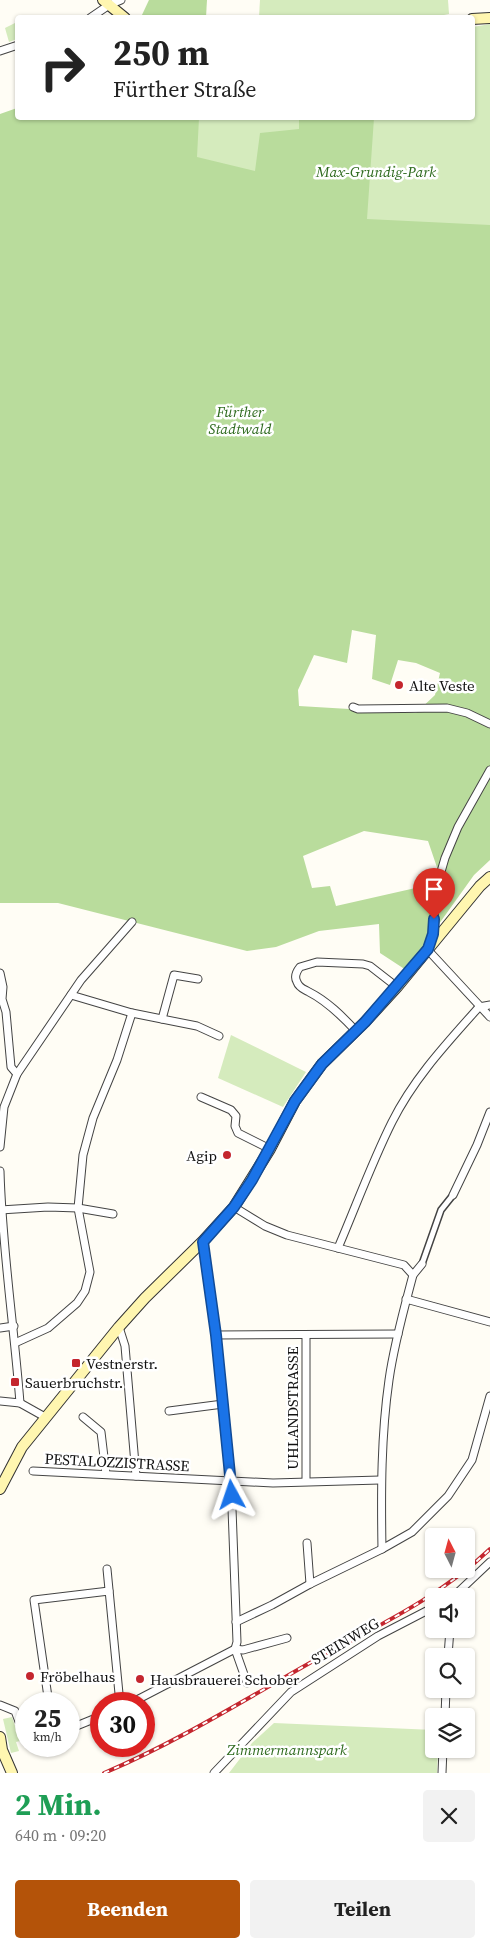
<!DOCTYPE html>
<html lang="de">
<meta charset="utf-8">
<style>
:root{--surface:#fff;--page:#f2f2f2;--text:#222;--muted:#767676;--accent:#b45309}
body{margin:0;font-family:"Source Serif 4",serif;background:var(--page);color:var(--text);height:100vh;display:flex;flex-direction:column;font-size:19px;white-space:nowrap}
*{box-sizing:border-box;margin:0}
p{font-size:16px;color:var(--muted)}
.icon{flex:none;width:28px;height:28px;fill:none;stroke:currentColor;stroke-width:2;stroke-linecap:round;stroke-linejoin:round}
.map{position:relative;height:1773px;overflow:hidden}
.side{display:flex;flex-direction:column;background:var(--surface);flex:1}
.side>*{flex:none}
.guide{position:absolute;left:15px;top:15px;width:460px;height:105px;border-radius:5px;box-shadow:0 1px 4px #0004;background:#fff;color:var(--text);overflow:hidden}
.needle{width:32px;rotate:354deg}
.fabs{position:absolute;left:425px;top:1528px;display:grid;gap:10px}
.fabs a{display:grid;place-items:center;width:50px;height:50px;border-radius:5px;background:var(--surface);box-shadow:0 1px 4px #0004;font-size:25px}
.speed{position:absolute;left:15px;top:1692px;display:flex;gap:10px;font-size:25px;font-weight:700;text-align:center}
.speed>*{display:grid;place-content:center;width:65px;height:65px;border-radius:50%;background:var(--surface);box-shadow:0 1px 4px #0004;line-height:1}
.speed small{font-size:12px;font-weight:400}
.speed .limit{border:8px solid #d22;background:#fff;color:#111}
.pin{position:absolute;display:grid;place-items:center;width:42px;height:42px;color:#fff;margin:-51px -21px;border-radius:50% 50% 50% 0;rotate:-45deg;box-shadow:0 0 5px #0007}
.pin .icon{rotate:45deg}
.me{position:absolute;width:55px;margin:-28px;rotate:355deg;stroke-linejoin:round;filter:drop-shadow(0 0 4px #0008)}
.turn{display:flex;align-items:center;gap:18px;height:105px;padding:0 15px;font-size:22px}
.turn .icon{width:65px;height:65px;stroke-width:2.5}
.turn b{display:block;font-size:35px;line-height:42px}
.round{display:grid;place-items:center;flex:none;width:52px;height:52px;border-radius:5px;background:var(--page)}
.headline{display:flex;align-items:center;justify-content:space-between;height:85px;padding:0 15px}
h1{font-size:30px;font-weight:700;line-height:38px;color:#1e9e55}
.primary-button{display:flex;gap:10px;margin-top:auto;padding:10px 15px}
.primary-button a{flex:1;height:58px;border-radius:5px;background:var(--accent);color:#fff;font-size:20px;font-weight:700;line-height:58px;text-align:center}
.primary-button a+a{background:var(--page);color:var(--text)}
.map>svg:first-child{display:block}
.green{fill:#d5ebbd}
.forest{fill:#b9dc9c;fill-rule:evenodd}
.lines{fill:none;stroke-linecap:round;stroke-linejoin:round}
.pedestrian-casing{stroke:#444;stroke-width:8}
.minor-casing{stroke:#444;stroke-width:9}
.secondary-casing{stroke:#333;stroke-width:12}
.pedestrian{stroke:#fff;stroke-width:5}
.minor{stroke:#fff;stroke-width:7}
.secondary{stroke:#fff6b0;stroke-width:10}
.rail-casing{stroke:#c4262e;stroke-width:4}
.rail{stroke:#fff;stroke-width:2;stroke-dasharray:5.5;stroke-linecap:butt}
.route-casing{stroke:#114b97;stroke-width:12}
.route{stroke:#1a73e8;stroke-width:9}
.poi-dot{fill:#c4262e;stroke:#fff;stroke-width:2}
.labels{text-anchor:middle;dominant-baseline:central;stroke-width:5;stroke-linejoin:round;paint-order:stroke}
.park-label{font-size:15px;font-style:italic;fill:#2f6b1f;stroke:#fff}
.poi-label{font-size:15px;fill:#111;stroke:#fff;text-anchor:start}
.street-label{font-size:15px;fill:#111;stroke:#fff}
</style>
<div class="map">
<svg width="490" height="1773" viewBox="0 0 490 1773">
<rect width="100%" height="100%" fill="#fffdf5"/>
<!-- green -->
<g class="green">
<path d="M260,0H448L449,14L429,18L259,17Z"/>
<path d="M17,22V39L9,42L5,28Z"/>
<path d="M490,24V226L359,224L220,167L174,150L150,118H472L473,27Z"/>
<path d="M231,1035L306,1072L283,1107L218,1078Z"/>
<path d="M12,1717L20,1741L16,1742L19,1751L11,1753L3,1719Z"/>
<path d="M274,1723L434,1730V1749H438L437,1773H229L252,1743Z"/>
</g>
<!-- forest -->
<g class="forest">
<path d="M149,0H207L206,17H141Z"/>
<path d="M17,108L18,118H199L197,157L255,171L260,133L299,129V118H374L367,219L490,225V860L474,875L406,970L380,953L379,924L319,931L276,947L247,951L58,903H0V114ZM352,630L376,635L372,679L390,685L398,660L416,663L440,673L435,695L416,713L299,706L298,690L314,655L347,663ZM364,831L428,841L442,882L336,906L330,886L312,888L303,856Z"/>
</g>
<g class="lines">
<!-- pedestrian casing -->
<g class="pedestrian-casing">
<path id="pedestrian" d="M422,1264L441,1210L453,1195"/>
</g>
<!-- minor casing -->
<g class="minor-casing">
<g id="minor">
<path d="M90,18L109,5L121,0"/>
<path d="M0,51L18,45"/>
<path d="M353,707L358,709L447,708L467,713L490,724"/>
<path d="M490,770L458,827L445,858L436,889L433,934L427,949L490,1017"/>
<path d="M0,973L3,987L2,999L6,1012L11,1067L17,1074"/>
<path d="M71,995L132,1013L197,1026L219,1036"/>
<path d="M162,1019L174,975L198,979"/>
<path d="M356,1031C342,1016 327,1001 309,992C304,989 299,988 297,982C294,977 296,972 300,967L317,962L363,964L370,966L397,987"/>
<path d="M201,1097L231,1110L236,1116L235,1126L238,1133L270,1149"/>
<path d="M0,1147L4,1107L17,1074L81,980L132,922"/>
<path d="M0,1171C2,1248 14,1325 20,1403"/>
<path d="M453,1195L477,1145L490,1112"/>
<path d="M234,1207L265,1226L287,1235L404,1265L413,1275"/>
<path d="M0,1210L48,1207L78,1208L113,1214"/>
<path d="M203,1241L216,1335L231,1482L237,1642L235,1649L247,1683"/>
<path d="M338,1248C356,1206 372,1162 392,1122C414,1078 447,1043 479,1007L490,1005"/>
<path d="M406,1299L490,1322"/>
<path d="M119,1327L125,1346L136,1476"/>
<path d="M0,1328L14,1326"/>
<path d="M216,1335L398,1334"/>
<path d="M306,1335V1481"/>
<path d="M15,1343L48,1328L77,1303L85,1291L90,1272L78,1208L83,1155L93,1118L117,1060L132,1013"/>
<path d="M0,1401L20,1403L45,1417"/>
<path d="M169,1411L223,1404"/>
<path d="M83,1417L101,1432L106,1474"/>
<path d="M33,1471L273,1483L380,1480"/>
<path d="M307,1543L310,1584"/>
<path d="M382,1549C381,1492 381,1436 389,1380C394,1344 404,1309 413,1275L422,1264"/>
<path d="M107,1569L120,1704"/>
<path d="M454,1596L490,1562"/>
<path d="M236,1622L272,1605L310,1584L382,1549L412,1532L448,1496L472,1460L490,1396"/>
<path d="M448,1656L450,1629"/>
<path d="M49,1704L34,1600L109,1591"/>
<path d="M129,1704L235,1649L243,1650L287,1638"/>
<path d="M0,1705L15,1711L26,1740"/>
<path d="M445,1716L446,1689"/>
<path d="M69,1729L101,1716"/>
<path d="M214,1773L291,1692L378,1636L434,1607"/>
<path d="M442,1773L443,1749"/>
</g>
</g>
<!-- secondary casing -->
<g class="secondary-casing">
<g id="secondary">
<path d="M103,0L125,18"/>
<path d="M472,19L490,18"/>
<path d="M0,1489L22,1447L119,1327L145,1298L203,1241L234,1207L270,1149L295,1101L322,1064L365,1022L397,987L480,886L490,877"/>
<path d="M0,1737L2,1750L12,1773"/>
</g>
</g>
<!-- pedestrian -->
<use href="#pedestrian" class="pedestrian"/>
<!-- minor -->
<use href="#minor" class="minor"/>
<!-- secondary -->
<use href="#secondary" class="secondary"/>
<!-- rail casing -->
<g class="rail-casing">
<path id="rail" d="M104,1773C175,1743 241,1702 308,1664C371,1629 438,1599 490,1549"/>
</g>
<!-- rail -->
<use href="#rail" class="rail"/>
</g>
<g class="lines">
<!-- route casing -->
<g class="route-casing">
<path id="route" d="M232,1495L216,1335L203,1242L234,1207L252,1180L295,1101L322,1064L365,1022L428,949L433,934L434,919"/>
</g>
<!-- route -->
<use href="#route" class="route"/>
</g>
<!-- markers -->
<g class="poi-dot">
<circle cx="399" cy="685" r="5"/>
<circle cx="227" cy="1155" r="5"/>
<rect x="71" y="1358" width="10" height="10" rx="2.5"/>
<rect x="10" y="1377" width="10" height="10" rx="2.5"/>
<circle cx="30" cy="1676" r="5"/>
<circle cx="140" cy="1679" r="5"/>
</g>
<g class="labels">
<!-- park labels -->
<g class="park-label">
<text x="376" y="171">Max-Grundig-Park</text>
<text x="240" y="411">Fürther<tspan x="240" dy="17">Stadtwald</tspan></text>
<text x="287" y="1749">Zimmermannspark</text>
</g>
<!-- poi labels -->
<g class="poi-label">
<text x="409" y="685">Alte Veste</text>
<text x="217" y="1155" text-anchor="end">Agip</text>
<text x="86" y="1363">Vestnerstr.</text>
<text x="25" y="1382">Sauerbruchstr.</text>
<text x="40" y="1676">Fröbelhaus</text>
<text x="150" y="1679">Hausbrauerei Schober</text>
</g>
<!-- street labels -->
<g class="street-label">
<text transform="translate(292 1408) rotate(-90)">UHLANDSTRASSE</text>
<text transform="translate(117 1462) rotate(3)">PESTALOZZISTRASSE</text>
<text transform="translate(345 1641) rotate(-31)">STEINWEG</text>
</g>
</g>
</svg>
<div class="fabs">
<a><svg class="needle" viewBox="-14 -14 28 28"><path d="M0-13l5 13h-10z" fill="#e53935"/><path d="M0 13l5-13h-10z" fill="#767676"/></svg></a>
<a><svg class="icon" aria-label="sound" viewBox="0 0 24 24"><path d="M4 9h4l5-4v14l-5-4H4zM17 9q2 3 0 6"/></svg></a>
<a><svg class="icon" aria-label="search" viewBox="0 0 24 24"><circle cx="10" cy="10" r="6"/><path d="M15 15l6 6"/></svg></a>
<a><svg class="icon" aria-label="layers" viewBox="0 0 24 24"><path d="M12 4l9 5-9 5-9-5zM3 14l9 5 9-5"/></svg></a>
</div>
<div class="speed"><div>25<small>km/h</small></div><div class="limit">30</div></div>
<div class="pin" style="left:434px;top:919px;background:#d93025"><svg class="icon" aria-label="arrive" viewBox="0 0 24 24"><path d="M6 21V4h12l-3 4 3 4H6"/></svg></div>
<svg class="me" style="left:232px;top:1495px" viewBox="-20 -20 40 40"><path d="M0-17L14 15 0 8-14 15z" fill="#1a73e8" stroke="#fff" stroke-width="4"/></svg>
<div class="guide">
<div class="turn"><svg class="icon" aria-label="right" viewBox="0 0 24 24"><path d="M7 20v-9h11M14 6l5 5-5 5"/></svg><div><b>250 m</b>Fürther Straße</div></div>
</div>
</div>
<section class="side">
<div class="headline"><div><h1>2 Min.</h1><p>640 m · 09:20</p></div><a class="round"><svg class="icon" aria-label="close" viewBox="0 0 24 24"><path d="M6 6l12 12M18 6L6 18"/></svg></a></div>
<div class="primary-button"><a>Beenden</a><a>Teilen</a></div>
</section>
